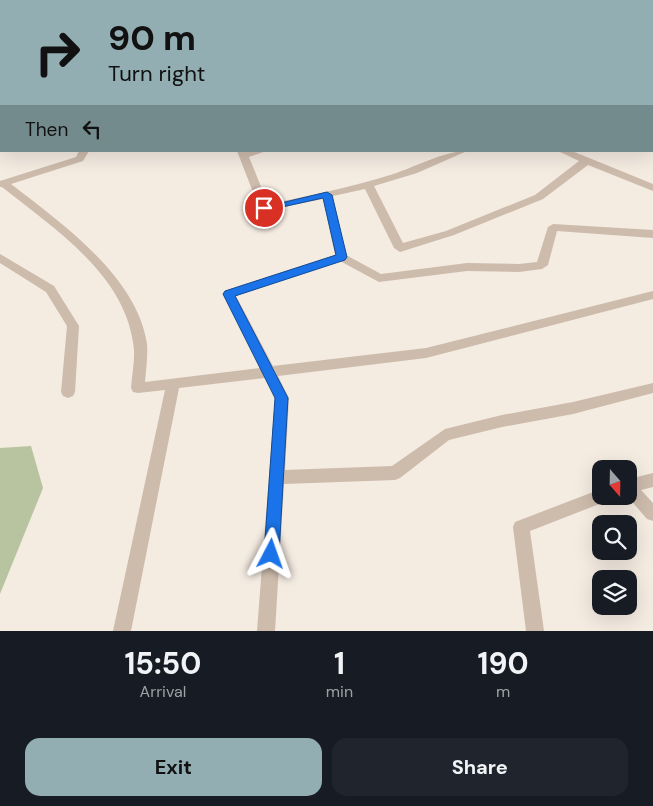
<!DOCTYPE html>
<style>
:root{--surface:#171b24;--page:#20242c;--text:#f1f3f6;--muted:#9ea1a6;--accent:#92aeb2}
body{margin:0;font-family:"DM Sans",sans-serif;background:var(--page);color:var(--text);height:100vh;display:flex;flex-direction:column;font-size:19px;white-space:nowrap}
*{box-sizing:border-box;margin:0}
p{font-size:16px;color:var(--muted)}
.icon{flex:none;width:28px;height:28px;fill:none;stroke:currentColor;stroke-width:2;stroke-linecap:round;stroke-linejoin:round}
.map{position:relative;height:631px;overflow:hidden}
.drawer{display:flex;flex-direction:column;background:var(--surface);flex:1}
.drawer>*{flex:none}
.top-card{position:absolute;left:0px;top:0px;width:654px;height:152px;box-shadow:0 5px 20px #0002;background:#92aeb2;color:#111;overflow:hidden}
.needle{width:32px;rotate:160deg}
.buttons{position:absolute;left:592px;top:460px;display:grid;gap:10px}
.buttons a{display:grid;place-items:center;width:45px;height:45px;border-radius:10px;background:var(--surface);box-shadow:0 5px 20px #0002;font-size:25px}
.pin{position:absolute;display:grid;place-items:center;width:42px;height:42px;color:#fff;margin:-21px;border:2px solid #fff;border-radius:50%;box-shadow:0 1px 5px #0007}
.me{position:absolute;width:55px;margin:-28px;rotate:4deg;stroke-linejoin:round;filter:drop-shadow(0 0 4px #0008)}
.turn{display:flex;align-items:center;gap:18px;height:105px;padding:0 25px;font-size:22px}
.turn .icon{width:65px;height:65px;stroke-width:2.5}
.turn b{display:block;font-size:35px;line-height:42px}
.then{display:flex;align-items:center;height:48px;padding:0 25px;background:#0003;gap:10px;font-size:19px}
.eta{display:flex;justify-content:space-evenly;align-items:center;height:85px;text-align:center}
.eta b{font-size:30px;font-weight:700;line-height:35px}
.cta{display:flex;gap:10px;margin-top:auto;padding:10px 25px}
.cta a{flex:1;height:58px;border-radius:15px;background:var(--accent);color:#111;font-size:20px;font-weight:700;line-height:58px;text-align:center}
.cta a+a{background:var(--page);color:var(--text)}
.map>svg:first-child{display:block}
.green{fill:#b8c4a0}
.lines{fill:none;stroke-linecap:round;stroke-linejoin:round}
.minor{fill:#cdbbac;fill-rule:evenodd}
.tertiary{fill:#cdbbac;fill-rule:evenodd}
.route{fill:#1a73e8;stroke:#114b97}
</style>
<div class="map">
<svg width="653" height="631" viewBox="0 0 653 631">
<rect width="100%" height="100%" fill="#f4ebe1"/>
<!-- green -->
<path class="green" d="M31,446L43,488L0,594V448Z"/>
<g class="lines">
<!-- minor -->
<g class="minor">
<rect x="444" y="0" width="6" height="1"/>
<rect x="652" y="2" width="1" height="4"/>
<rect x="0" y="18" width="1" height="4"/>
<rect x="652" y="21" width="1" height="5"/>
<path d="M0,78L1,79V84H0Z"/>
<rect x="0" y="132" width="1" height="6"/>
<path d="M79,151H89L83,161L11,184C61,223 137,276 147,344C148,356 146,369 145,382L260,368L223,294L225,291L335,255L323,199L264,211L260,210L237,151H266L249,157L268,204C308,196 348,188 387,176C412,169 442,151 467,151L417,173L374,186L403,243L446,231L535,195L579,161L558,151H572L653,184V191L588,165L543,199L454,235L400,252L394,248L365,189L333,196L346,255L381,274L467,263L519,264L537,262L548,227L553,224L653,230V238L557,231L548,265L542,269L519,272L467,271L379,282L340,261L236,296L273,366L426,348L653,291V299L426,358L278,376L289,398L285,470L392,466L445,429L502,415L573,402L653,383V393L573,414L502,427L449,440L400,478L395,480L284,484L275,631H257L275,398L265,378L179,388L131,631H113L165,390L138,393L133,392L131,388C132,373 136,357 133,342C123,273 52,227 2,187H0V181L76,157Z"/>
<path d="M0,254L54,286L79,326L75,392L73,396L68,398L63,396L61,392L67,326L46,292L0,263Z"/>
<path d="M653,473V487L641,490L653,503V521L647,519L627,496L629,479Z"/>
<path d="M601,489V496H609L607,501L530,531L544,631H526L513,527L515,522Z"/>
</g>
<!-- tertiary -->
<rect class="tertiary" x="0" y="53" width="1" height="5"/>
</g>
<!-- route -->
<path class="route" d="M327,192L332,195L347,257L345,260L235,296L288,398L279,554L277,559L271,561L266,559L264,554L275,398L223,294L225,291L336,255L323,198L264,211L260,208Z"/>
</svg>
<div class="buttons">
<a><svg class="needle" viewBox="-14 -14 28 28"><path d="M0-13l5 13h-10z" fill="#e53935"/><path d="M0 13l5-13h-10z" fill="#9ea1a6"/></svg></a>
<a><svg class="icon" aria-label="search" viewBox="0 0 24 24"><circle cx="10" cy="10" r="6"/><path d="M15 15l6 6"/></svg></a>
<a><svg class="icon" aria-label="layers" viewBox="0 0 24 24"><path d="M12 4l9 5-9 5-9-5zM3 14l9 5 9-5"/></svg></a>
</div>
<div class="pin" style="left:264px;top:208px;background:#d93025"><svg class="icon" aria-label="arrive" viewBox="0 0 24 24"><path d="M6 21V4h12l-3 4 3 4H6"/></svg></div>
<svg class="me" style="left:271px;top:554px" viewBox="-20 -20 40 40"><path d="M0-17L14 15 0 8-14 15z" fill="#1a73e8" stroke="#fff" stroke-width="4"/></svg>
<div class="top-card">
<div class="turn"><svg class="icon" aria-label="right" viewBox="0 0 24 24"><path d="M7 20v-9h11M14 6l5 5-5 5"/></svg><div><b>90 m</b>Turn right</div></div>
<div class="then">Then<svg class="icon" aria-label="left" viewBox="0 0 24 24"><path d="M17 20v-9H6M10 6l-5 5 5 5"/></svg></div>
</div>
</div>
<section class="drawer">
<div class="eta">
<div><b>15:50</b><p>Arrival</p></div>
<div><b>1</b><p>min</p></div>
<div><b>190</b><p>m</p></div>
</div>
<div class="cta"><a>Exit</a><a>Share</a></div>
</section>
